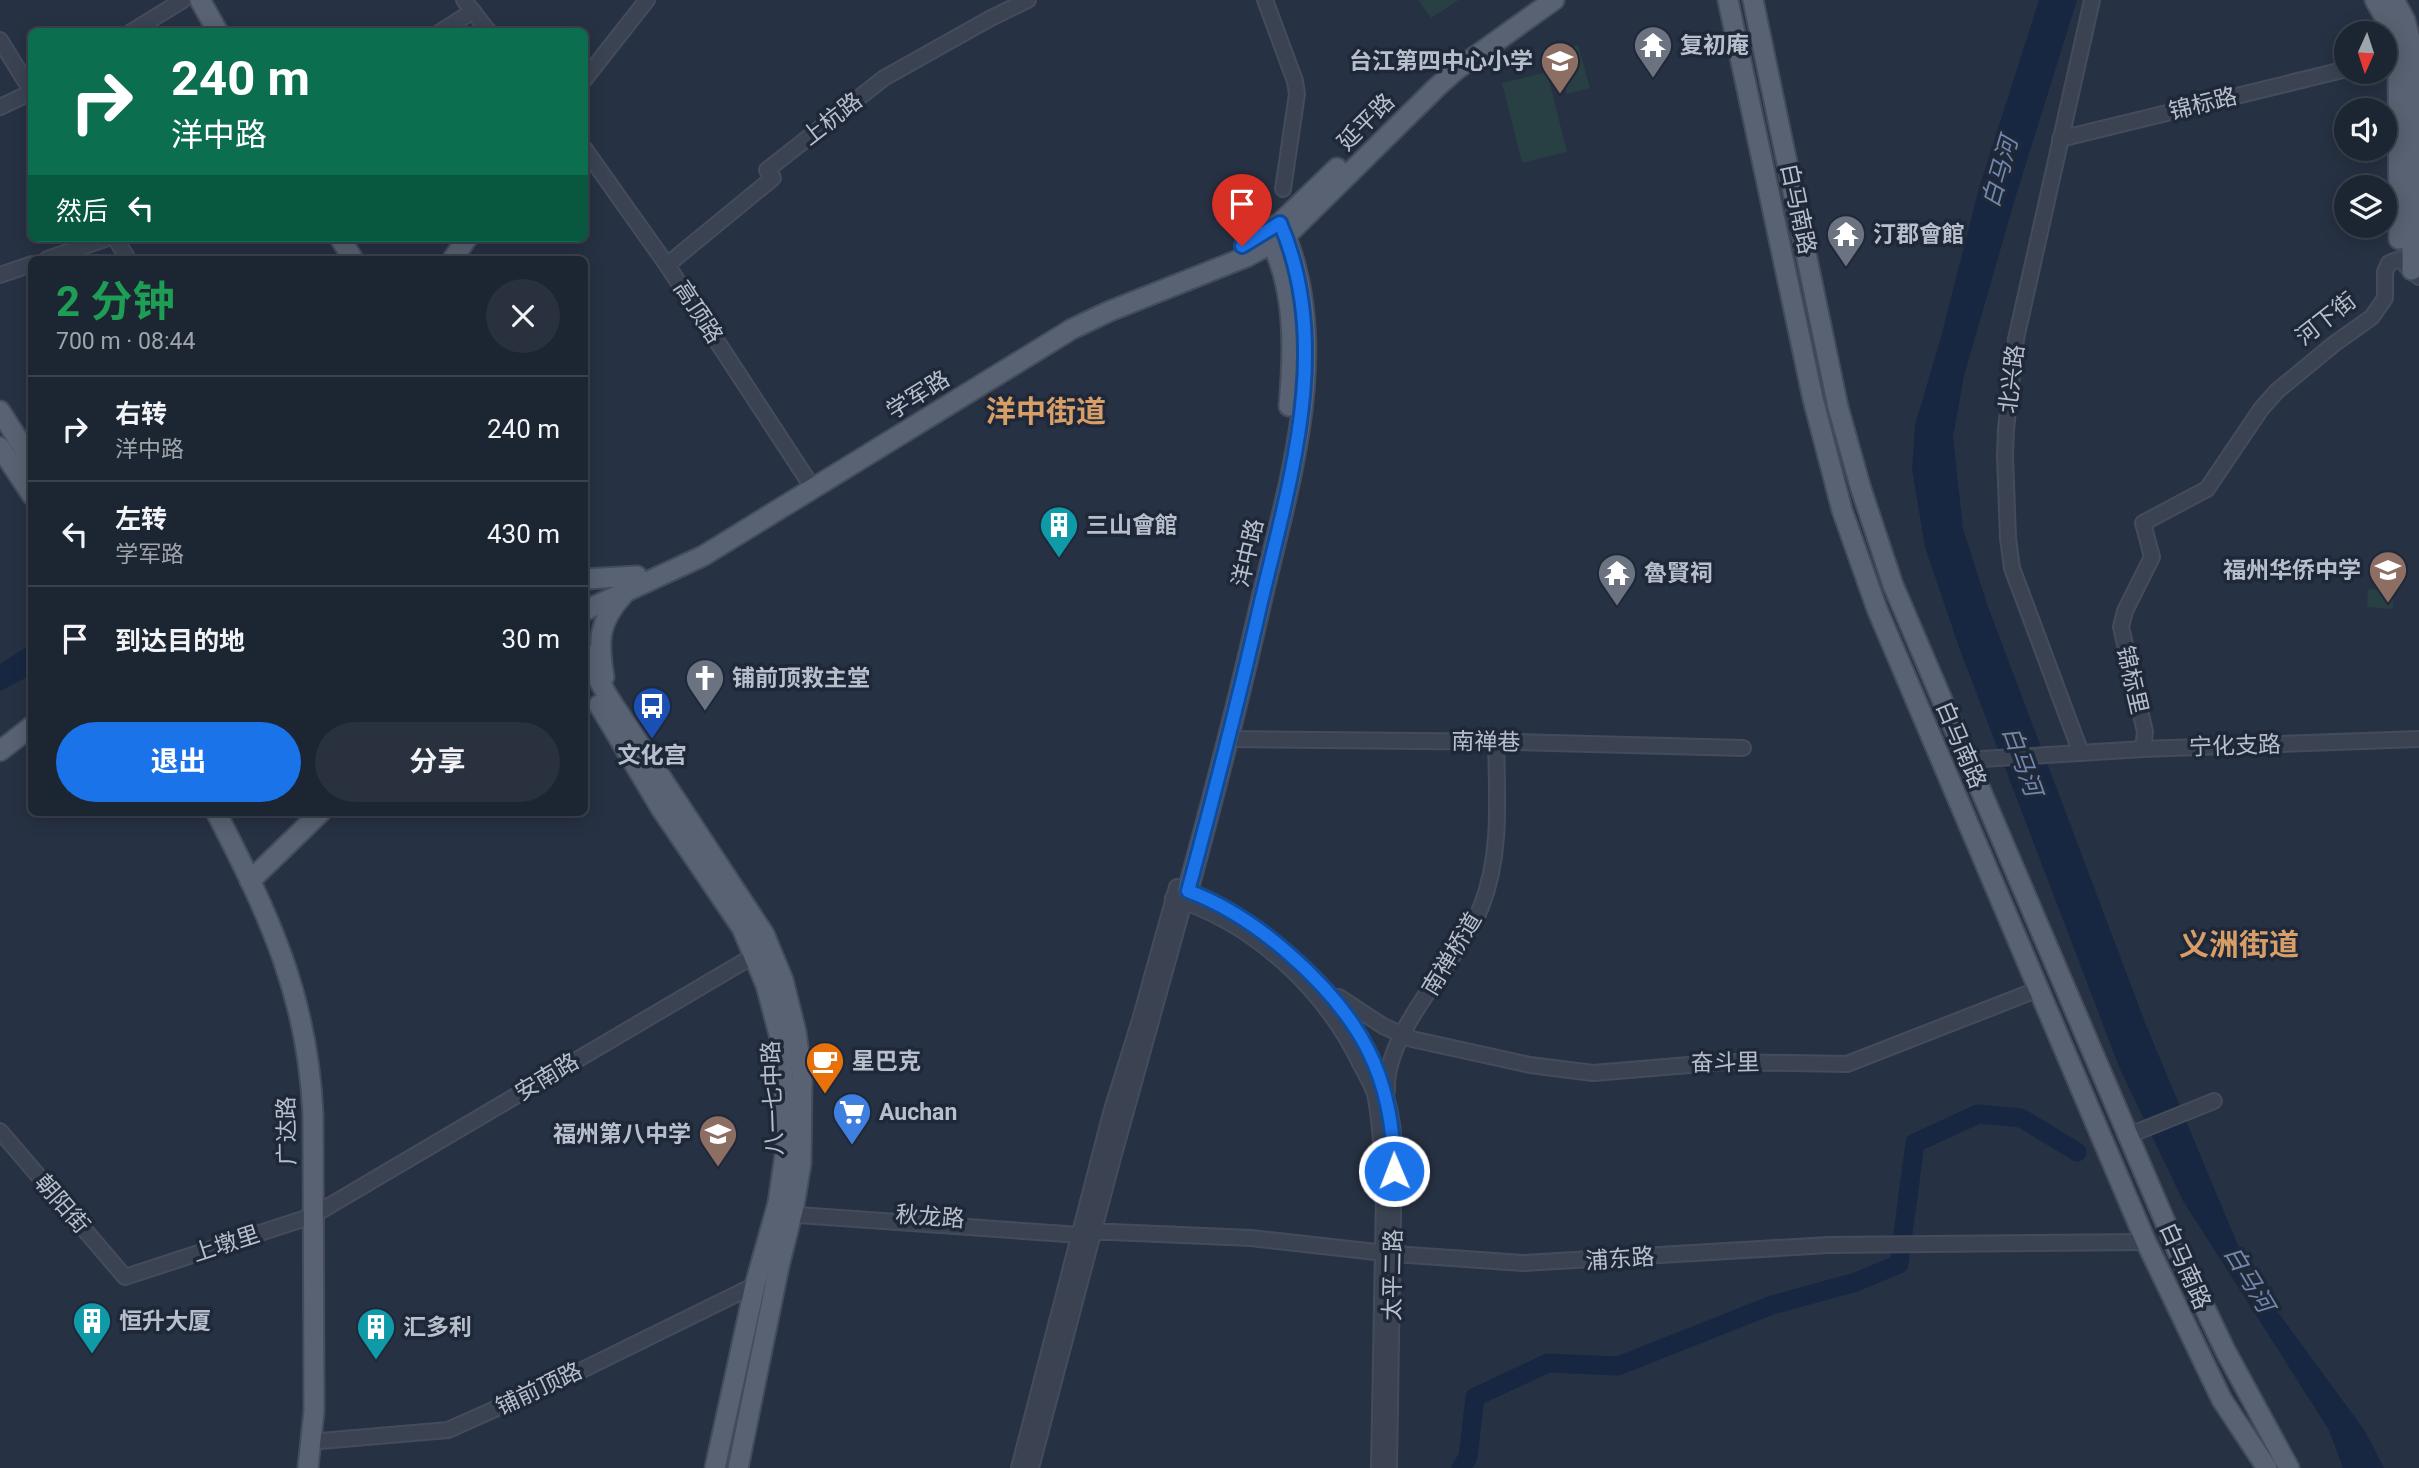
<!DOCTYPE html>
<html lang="zh">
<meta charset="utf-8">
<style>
:root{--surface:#1c2532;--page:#29313e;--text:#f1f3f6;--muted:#a0a5ac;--line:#3a424d;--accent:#1a73e8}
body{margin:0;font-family:Roboto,"Noto Sans SC",sans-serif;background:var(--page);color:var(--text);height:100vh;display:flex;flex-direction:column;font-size:26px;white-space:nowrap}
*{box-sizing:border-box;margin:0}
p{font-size:23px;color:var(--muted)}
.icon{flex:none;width:38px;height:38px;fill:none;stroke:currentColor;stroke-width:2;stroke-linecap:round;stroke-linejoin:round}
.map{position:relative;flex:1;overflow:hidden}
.panel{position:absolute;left:28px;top:256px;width:560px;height:560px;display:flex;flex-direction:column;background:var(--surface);border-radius:10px;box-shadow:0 4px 18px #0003,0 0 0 2px var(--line)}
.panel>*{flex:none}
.banner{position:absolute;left:28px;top:28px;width:560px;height:214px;border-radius:10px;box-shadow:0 4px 18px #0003,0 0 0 2px var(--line);background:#0b6e4f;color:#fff;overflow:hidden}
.needle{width:46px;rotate:183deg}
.buttons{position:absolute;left:2334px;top:21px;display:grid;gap:14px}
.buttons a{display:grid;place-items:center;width:63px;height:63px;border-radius:50%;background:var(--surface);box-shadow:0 4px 18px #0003,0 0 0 2px var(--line);font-size:35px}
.pin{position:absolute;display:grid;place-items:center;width:60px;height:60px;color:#fff;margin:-72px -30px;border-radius:50% 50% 50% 0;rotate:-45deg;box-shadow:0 0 7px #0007}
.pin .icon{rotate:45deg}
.me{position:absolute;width:77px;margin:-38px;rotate:359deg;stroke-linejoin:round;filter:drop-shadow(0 0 5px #0008)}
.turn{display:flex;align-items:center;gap:24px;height:147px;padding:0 28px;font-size:32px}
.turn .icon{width:91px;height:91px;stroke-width:2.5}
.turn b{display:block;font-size:49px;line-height:60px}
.then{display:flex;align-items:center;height:66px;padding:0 28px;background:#0003;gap:14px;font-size:26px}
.round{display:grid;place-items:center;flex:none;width:74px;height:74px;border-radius:37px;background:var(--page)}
.summary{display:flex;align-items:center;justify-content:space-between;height:119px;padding:0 28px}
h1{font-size:42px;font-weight:700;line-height:52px;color:#1e9e55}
.action{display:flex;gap:14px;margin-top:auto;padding:14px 28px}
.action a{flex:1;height:80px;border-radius:42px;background:var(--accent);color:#fff;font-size:28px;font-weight:700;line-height:80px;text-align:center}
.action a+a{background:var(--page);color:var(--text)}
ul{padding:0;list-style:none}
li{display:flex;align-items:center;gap:21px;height:105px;padding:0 28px;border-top:2px solid var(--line)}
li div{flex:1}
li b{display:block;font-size:26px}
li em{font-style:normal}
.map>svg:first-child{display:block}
.green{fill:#283f44}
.water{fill:#182741}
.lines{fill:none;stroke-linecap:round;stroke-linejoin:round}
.river{stroke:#182741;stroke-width:19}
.minor-casing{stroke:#444c5c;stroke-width:18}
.major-casing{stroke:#444c5c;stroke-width:23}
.minor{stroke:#3b4352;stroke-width:14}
.major{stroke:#596272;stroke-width:19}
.route-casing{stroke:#114b97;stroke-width:18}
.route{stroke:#1a73e8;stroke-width:12}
.labels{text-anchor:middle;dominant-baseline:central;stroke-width:7;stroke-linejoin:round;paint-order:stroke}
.poi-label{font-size:23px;font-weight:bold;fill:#b8bfcc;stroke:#1f2838;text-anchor:start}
.street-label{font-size:23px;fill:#b8bfcc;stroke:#1f2838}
.water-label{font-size:24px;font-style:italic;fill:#7187ab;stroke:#1f2838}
.district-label{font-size:30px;font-weight:bold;fill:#d89e67;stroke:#1f2838}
</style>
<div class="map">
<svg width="2419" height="1468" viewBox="0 0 2419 1468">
<rect width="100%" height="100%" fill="#263143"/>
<!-- green -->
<g class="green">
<path d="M1418,0H1459L1431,18Z"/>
<path d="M1578,45L1590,88L1567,94L1556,51Z"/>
<path d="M1547,72L1567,152L1522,163L1502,83Z"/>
<path d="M2368,589L2393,590V609L2367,607Z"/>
</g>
<!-- water -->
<g class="water">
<path d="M2039,0H2077L2015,199L1964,376L1953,437L1963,529L1987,604L2146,1025L2250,1274L2365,1431L2384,1468H2343L2329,1430L2182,1199L2120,1069L1960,650L1925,547L1912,469L1915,425L1941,337L1979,188Z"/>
<path d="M31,644V675L0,691V664Z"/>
</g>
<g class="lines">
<!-- river -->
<path class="river" d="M1461,1468L1468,1457L1475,1397L1548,1363L1618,1366L1772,1305L1856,1282L1899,1264L1915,1143L1978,1114L2021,1118L2077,1152"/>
<!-- minor casing -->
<g class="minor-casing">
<g id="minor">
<path d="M464,0L489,32"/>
<path d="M1265,0L1295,81L1297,94L1283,189"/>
<path d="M131,32L183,0"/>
<path d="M440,32L473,11"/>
<path d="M0,40L32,92"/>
<path d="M584,80L647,0"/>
<path d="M0,107L32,92"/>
<path d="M2060,139L2347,69"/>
<path d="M584,148L667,265L807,479"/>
<path d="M115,238L128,259"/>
<path d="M47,259L108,238"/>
<path d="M667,265L773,178L767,170L884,78L991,18L1028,0"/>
<path d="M0,275L32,264"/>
<path d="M1229,739L1519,742L1743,748"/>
<path d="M2143,749L2145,732L2121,627L2125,611L2152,557L2143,523L2207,489L2261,409L2277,391L2334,344L2372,317L2385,298V272L2389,263L2399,259L2419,277"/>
<path d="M2081,753L2012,568L2008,538L2005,456L2006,429L2016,339L2092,0"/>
<path d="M1966,760L2143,749L2419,739"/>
<path d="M1173,898C1254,923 1325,989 1361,1065C1366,1074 1372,1084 1375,1094C1382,1126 1382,1162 1384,1195L1379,1468"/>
<path d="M1339,997L1383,1026L1412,1039L1530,1065L1593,1073L1725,1062L1847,1064L2039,989"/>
<path d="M1387,1091C1384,1031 1458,962 1481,907C1502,855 1497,796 1496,742"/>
<path d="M0,1131L125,1277L312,1216L760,952"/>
<path d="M2127,1136L2214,1101"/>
<path d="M784,1214L1080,1235L1095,1232H1112L1251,1238L1394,1254L1523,1263L1829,1245L2146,1242"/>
<path d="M309,1442L448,1430L576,1373L755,1285"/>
<path d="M1019,1468L1111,1113L1140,1020L1177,887C1215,899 1244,918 1274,942C1339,993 1389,1059 1394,1144L1389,1468"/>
<path d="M1031,1468L1111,1165L1186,895"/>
</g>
</g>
<!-- major casing -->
<g class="major-casing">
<g id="major">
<path d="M200,0L218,32"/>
<path d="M1728,0L1813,399L1842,510L1877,609L2146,1242L2222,1400L2267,1468"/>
<path d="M1753,0L1838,407L1861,489L1893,585L2178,1252L2226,1352L2289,1468"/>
<path d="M2375,0L2391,28L2398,56L2399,239"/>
<path d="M2394,0L2405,20L2414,54L2412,270"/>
<path d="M1267,234C1296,285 1294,349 1289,406"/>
<path d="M340,238L353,259"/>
<path d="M1245,244L1280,223L1337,168"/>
<path d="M453,259L467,238"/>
<path d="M0,411L23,447L32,465"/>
<path d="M0,447L32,495"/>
<path d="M584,579L637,576"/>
<path d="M584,611L703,556L1072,329L1110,311L1246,257L1286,236L1437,87L1456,70L1554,0"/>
<path d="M584,652L607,695L764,934L783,980L796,1032L802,1077L801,1163L794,1206L779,1266L738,1468"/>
<path d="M604,677C598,641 598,622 623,595"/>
<path d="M599,705L662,810L742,928L766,985L780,1038L786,1118L785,1155L778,1203L755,1285L715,1468"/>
<path d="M0,751L32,726"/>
<path d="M216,812C269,915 308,997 313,1115L314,1411L308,1468"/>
<path d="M250,881L321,812"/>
<path d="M1188,890C1214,795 1239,699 1261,602C1289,482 1334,347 1282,227"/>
</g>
</g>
<!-- minor -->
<use href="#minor" class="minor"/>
<!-- major -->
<use href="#major" class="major"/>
</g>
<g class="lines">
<!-- route casing -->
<g class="route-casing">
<path id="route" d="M1242,246L1280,223C1333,345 1290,480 1261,602C1239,699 1214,795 1188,891C1226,905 1257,926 1288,953C1359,1015 1394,1075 1394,1171"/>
</g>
<!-- route -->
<use href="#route" class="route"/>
</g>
<!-- icons -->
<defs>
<g id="temple-pin" transform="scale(2.0125)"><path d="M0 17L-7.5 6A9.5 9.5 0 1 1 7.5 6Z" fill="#6b7280" stroke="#1f2838"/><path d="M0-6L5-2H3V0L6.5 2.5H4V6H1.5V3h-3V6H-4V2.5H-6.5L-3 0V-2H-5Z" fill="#fff"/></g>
<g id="school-pin" transform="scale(2.0125)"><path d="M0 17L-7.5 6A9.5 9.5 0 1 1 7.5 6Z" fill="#8d6e63" stroke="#1f2838"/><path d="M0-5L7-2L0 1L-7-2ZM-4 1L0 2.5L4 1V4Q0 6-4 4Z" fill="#fff"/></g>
<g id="building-pin" transform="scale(2.0125)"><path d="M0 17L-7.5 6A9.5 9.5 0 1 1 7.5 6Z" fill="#0f9aa8" stroke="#1f2838"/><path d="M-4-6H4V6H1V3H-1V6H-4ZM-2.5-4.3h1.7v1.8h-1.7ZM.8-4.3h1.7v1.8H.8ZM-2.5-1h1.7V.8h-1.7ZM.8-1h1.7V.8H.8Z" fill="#fff"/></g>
<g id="church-pin" transform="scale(2.0125)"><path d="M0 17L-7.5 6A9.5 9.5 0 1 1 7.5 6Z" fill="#6b7280" stroke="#1f2838"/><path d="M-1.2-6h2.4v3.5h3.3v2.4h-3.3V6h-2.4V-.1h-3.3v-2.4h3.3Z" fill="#fff"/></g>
<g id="bus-pin" transform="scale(2.0125)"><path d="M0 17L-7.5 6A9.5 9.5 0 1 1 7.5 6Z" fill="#1a4fb4" stroke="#1f2838"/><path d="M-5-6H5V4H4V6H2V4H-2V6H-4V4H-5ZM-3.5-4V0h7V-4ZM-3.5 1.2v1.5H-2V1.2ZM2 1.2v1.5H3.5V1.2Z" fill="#fff"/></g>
<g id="cafe-pin" transform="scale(2.0125)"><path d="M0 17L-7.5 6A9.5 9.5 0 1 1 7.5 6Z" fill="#e8710a" stroke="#1f2838"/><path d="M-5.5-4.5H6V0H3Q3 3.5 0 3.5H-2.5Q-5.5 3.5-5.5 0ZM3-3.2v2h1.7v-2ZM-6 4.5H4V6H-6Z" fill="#fff"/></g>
<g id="supermarket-pin" transform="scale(2.0125)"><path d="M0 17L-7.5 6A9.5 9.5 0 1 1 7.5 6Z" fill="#3f7fe0" stroke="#1f2838"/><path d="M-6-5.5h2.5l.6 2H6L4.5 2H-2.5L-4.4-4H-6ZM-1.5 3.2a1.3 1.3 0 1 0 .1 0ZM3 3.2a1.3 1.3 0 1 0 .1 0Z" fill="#fff"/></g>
</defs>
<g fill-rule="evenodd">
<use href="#temple-pin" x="1653" y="45"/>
<use href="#school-pin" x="1560" y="61"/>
<use href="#temple-pin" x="1846" y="234"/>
<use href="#building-pin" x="1059" y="525"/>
<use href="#school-pin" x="2388" y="570"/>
<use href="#temple-pin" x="1617" y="573"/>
<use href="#church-pin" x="705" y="678"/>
<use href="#bus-pin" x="652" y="706"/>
<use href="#cafe-pin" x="825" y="1061"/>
<use href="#supermarket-pin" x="852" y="1112"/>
<use href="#school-pin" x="718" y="1134"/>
<use href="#building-pin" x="92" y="1321"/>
<use href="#building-pin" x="376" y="1327"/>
</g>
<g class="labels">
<!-- poi labels -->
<g class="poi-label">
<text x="1680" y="45">复初庵</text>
<text x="1533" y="61" text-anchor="end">台江第四中心小学</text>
<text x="1873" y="234">汀郡會館</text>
<text x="1086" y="525">三山會館</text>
<text x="2361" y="570" text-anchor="end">福州华侨中学</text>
<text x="1644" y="573">魯賢祠</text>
<text x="732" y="678">铺前顶救主堂</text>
<text x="652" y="755" text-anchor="middle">文化宫</text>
<text x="852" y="1061">星巴克</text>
<text x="879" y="1112">Auchan</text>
<text x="691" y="1134" text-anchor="end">福州第八中学</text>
<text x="119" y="1321">恒升大厦</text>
<text x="403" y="1327">汇多利</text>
</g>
<!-- street labels -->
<g class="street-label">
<text transform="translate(2203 104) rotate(-14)">锦标路</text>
<text transform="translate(832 119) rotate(-38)">上杭路</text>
<text transform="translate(1366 122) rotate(-45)">延平路</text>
<text transform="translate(1798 209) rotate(78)">白马南路</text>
<text transform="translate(698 312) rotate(57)">高顶路</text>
<text transform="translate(2326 319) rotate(-38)">河下街</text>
<text transform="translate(2012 379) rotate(-83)">北兴路</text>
<text transform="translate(918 395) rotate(-32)">学军路</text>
<text transform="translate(1248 553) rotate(-77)">洋中路</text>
<text transform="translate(2132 680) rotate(77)">锦标里</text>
<text transform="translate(1486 742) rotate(1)">南禅巷</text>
<text transform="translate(1961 745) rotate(67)">白马南路</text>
<text transform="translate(2235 746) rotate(-2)">宁化支路</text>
<text transform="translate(1452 954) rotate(-59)">南禅桥道</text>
<text transform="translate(1725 1063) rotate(-1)">奋斗里</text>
<text transform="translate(547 1077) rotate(-31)">安南路</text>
<text transform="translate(773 1098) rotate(-92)">八一七中路</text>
<text transform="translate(287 1131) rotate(-91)">广达路</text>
<text transform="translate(62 1204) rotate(49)">朝阳街</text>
<text transform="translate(930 1217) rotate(4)">秋龙路</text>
<text transform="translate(226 1244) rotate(-18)">上墩里</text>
<text transform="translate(1620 1259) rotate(-4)">浦东路</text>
<text transform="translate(2185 1266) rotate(66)">白马南路</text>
<text transform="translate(1393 1275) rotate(-89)">太平二路</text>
<text transform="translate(539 1389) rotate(-25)">铺前顶路</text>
</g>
<!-- water labels -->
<g class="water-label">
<text transform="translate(2000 172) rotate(-74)">白马河</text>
<text transform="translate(2022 761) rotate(70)">白马河</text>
<text transform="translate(2249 1279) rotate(59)">白马河</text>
</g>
<!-- district labels -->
<g class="district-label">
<text x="1046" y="411">洋中街道</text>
<text x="2239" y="944">义洲街道</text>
</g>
</g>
</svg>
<div class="buttons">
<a><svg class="needle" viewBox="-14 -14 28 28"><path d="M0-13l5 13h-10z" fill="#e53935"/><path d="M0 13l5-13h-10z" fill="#a0a5ac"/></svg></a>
<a><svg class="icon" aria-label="sound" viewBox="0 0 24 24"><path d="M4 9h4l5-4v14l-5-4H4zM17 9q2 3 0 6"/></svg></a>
<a><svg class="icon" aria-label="layers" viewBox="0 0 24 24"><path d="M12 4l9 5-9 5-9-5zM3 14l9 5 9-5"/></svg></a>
</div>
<div class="pin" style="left:1242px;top:246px;background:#d93025"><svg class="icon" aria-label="arrive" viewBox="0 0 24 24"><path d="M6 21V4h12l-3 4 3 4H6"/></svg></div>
<svg class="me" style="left:1394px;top:1171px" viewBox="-20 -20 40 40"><circle r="17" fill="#1a73e8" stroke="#fff" stroke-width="3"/><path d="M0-11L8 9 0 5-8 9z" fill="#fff"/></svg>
<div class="banner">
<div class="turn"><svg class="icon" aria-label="right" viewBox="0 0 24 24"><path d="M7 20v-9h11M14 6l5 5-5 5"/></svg><div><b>240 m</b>洋中路</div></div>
<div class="then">然后<svg class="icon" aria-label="left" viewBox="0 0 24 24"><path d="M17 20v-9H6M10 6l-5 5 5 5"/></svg></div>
</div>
<section class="panel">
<div class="summary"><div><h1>2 分钟</h1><p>700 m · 08:44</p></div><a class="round"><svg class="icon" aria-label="close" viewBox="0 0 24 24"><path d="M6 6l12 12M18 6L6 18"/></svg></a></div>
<ul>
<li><svg class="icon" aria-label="right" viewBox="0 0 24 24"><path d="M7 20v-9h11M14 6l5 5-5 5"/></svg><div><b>右转</b><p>洋中路</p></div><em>240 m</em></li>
<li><svg class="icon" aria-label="left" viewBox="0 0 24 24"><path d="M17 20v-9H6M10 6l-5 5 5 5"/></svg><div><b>左转</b><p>学军路</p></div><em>430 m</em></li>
<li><svg class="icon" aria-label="arrive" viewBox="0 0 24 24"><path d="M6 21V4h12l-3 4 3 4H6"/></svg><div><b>到达目的地</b></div><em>30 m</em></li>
</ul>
<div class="action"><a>退出</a><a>分享</a></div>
</section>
</div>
